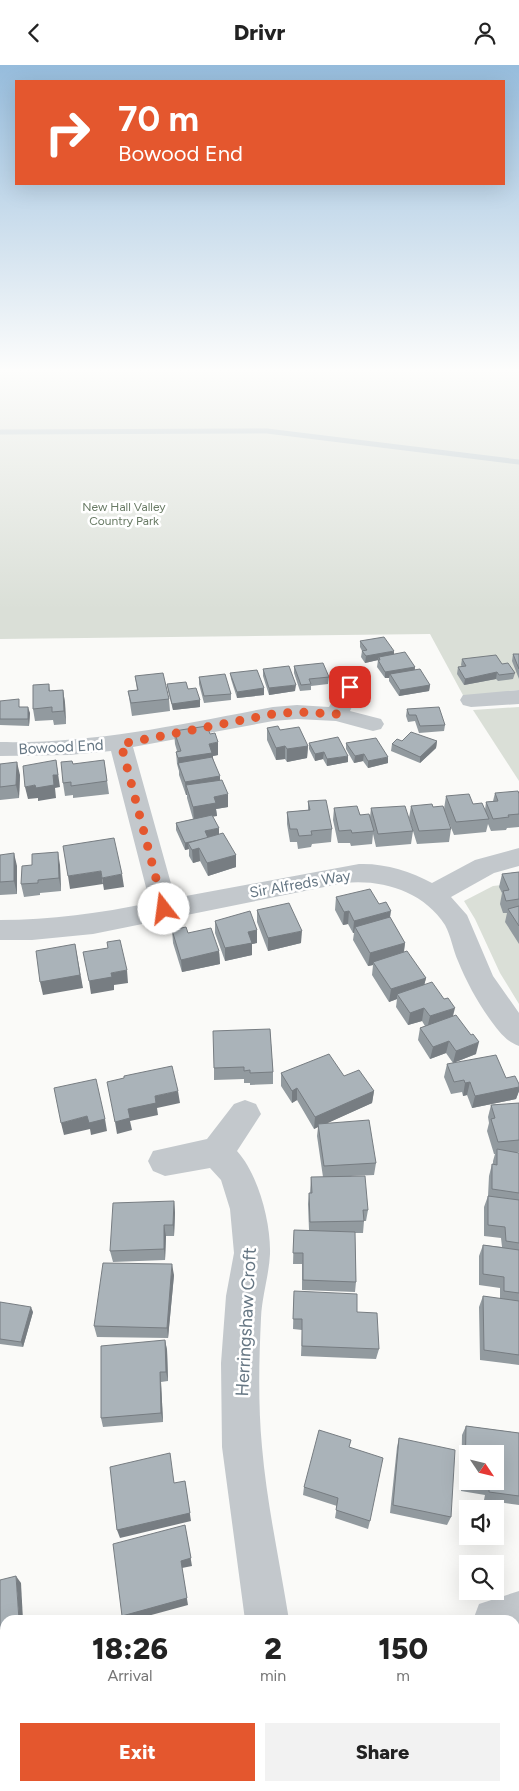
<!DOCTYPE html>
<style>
:root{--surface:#fff;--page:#f2f2f2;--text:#222;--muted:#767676;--accent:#e4572e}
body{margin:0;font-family:Figtree,sans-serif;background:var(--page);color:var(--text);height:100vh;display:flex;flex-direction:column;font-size:19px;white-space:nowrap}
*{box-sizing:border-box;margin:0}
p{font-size:16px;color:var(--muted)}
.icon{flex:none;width:28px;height:28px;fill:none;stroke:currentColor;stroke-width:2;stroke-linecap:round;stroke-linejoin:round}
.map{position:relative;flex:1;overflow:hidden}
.details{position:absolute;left:0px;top:1550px;width:520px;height:176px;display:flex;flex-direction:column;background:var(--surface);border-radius:15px 15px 0 0;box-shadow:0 5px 20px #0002}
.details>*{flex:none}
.hud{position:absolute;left:15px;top:15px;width:490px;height:105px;border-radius:0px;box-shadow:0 5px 20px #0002;background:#e4572e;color:#fff;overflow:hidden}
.needle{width:32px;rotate:125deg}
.controls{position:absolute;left:459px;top:1380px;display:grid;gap:10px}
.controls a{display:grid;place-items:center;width:45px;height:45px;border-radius:0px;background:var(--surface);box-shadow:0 5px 20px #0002;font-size:25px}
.pin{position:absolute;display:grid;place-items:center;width:42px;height:42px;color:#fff;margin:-21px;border-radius:10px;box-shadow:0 2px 8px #0006}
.me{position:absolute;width:55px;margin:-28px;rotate:345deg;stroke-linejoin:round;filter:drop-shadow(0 0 4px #0008)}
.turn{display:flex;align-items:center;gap:18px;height:105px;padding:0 20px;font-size:22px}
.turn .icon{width:65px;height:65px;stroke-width:2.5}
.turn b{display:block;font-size:35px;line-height:42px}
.eta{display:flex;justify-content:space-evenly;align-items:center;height:85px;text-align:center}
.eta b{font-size:30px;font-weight:800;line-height:35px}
.primary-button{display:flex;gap:10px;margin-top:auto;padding:10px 20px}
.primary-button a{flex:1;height:58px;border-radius:0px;background:var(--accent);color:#fff;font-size:20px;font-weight:800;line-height:58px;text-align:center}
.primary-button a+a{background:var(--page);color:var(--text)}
header{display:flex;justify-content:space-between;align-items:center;height:65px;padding:0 20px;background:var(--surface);font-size:22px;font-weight:800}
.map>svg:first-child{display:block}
.green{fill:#dadfd7}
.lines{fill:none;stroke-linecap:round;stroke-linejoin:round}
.stream{stroke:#bbc7cb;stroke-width:5}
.minor{fill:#c3c8cc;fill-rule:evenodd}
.wall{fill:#929a9f}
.shaded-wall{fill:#777d82}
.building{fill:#aab3b9;stroke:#777d82;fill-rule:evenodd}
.route{stroke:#e4572e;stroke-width:9;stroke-dasharray:0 16.2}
.labels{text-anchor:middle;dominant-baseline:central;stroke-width:5;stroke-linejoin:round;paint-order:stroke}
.far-park-label{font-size:12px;fill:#687a64;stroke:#fff}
.street-label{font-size:15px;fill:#657683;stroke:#fff}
.near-street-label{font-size:18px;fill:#657683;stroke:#fff}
</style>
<header><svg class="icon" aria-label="back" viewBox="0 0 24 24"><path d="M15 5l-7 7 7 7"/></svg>Drivr<svg class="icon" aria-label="person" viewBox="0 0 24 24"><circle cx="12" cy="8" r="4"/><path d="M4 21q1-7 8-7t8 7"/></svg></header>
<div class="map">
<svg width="519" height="1726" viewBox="0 0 519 1726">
<rect width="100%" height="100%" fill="#fafaf8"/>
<!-- green -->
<g class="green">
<path d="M0,304H519V625L508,626L502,630L464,632L430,569L0,574Z"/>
<path d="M519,642V716L473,645Z"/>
<path d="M519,818V939L500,908L475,854L464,836L493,821Z"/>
<path d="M515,1596H519V1726H299L298,1721H515Z"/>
</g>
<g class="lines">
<!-- stream -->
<path class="stream" d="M0,367L267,366L519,397"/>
<!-- minor -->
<g class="minor">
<path d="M350,615L358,617L361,622L350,646L381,654L384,659L381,664L373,666L336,656L297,654L273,656L133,682L175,833L359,799C384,798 410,806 432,818L475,795L519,783V801L494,808L451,832L467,850L493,911L519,948V981C505,976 498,965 489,953C477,936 466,916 458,896C453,885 451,871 445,860C423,826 382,814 344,818L93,869L32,875H0V855C51,855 100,848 150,838L111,686L69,690L0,691V677C93,679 182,659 273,642L297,640L329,642L342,617Z"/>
<path d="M519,625V639L471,642L463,640L460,635L463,630Z"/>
<path d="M245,1035L256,1039L261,1049L237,1086C258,1109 271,1157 270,1189C269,1210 262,1231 261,1253C259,1295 258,1339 262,1382C267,1440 280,1498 289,1555H245L222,1382L221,1298L226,1231L234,1188L230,1144L221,1115L210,1103L165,1111L153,1106L148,1096L153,1086L207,1074L234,1039Z"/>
<path d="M519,1526V1570L515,1571V1555H473L479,1539Z"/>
<path d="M5,1643V1689L0,1690V1644Z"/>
<path d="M15,1721H63L64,1726H16Z"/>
</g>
</g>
<!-- wall -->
<g class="wall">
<path d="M360,576L394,589L415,602V605L430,620L429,626L399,631L389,616V613H385L377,602L378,595L365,598L361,592L362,586L360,582Z"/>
<path d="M513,589H519V614L512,596Z"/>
<path d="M462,594L502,599L515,608L513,614L498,616L496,614L464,620L457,609L458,602H462L461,600Z"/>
<path d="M294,601L329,612L328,619L311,621V625L300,626L294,608Z"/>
<path d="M263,604L295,626L269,630L263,611Z"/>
<path d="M230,608L264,623V630L237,633L231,614Z"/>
<path d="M135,611L169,634L170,646L132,651L128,626L137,625Z"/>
<path d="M199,612L231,629V635L204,638L199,619Z"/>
<path d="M49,619L50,626L63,625L65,638L66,659L54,660L53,655L35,656L33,644Z"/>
<path d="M167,619L188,624L200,635V642L173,645L168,626Z"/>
<path d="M0,636L20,642L30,648L29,661L0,660Z"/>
<path d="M407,644L445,660L444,666L419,668L415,656L408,657L406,651Z"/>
<path d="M267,663L280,665L308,681L307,693L287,697L285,694L276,695L267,675Z"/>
<path d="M174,666L218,690L213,691V693L228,742L216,744L217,751H213L207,772L236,790V802L208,811L200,796L193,798L189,791V784L185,785L176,765V758L193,754L187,733V730H186L179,710V706L177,699L176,687L177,686L175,679Z"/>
<path d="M402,676H437L436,683L420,698L391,686L392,679Z"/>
<path d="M309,678L348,697L327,701L323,694L315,696L309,684Z"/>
<path d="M346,678L388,698L368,703L363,696L354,698L346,684Z"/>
<path d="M104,695L109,729L73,733V730L65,731L63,718Z"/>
<path d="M0,699L20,710L19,733L0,735Z"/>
<path d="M495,728L519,729V762L507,763L506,765L491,766L488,759L486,767L454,770L444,745L451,764L449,777L417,779L409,753L411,741L433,742L444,744L446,731L473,739L485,745L486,737L493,736Z"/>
<path d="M308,736L332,764L331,777L312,779L311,782L298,784L297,777H290L287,759V747L308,745Z"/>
<path d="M334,743L370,752L371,743L413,766L411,779L376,782L373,769L372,779L351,781L350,778H338L333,755Z"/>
<path d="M0,790L17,801V829L0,830Z"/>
<path d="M60,800L61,826L40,828V830L24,832L21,819Z"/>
<path d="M519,807V879L505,857L507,848H503L500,839L502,828L499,822L502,809Z"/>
<path d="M336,832L379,839L390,853L405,878L404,887L426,913L424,920L453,951L476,989L453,998L446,988L430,994L418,975L420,963L425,961L422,956L408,960L396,942L397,934L389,937L372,910L373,900L368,901L353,875L354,868H353L348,859L343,860L335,845Z"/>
<path d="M257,845L301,878L268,886L257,857Z"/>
<path d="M215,856L257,865V878L252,879V890L225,896L215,868Z"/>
<path d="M172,865L188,868L219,886L220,899L182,907L173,878Z"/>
<path d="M270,964L273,1007V1019L250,1020V1018H244V1014L214,1015V1003Z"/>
<path d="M447,999L506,1013L519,1019V1026L516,1034L472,1043L467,1030L463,1031L462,1027L451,1029L444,1012Z"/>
<path d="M281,1008L344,1011L374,1026L372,1038L327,1058L376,1098L374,1110L351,1111L368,1145L366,1156H364L363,1168H355L356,1217L355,1227L302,1225V1199H293L294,1165H309L308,1139L309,1128H310L311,1112H323L317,1071L318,1062L314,1064L297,1035L292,1038L281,1021Z"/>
<path d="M519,1038V1087H515L519,1088V1300L480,1295L479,1242L483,1231L500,1234V1223L479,1220V1191L483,1180L502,1182L501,1173L484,1171V1142L488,1131L489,1111L492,1099H493V1096L495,1089H494L487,1066L489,1058L488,1052L491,1040Z"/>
<path d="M174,1136L175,1148L174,1171H166L165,1195L113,1197L110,1186Z"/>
<path d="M174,1210L168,1273L97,1272L94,1261Z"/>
<path d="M294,1226L379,1284L376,1294L301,1291L302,1265L293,1264Z"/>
<path d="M0,1237L33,1247L23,1282L0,1279Z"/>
<path d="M165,1275L167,1285L168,1316L161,1317L163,1357L103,1362L101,1353Z"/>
<path d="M466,1361L519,1368V1440L484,1435L485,1430L461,1426L462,1370Z"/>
<path d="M399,1373L451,1452L447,1460L390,1448L397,1382Z"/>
<path d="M349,1382L370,1456L368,1464L335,1453L337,1441L303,1430L304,1422Z"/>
</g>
<!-- shaded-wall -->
<g class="shaded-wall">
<path d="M394,586V592H379L378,595L365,598L366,591Z"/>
<path d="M415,602L414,608L390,609L389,613H385V607Z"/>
<path d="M497,607L496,614L464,620L465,614Z"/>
<path d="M296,620L295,626L269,630V623Z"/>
<path d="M430,620L429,626L399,631L400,625Z"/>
<path d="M264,623V630L237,633V627Z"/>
<path d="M63,625L65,638L66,659L64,646Z"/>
<path d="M200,635V642L173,645L172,639Z"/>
<path d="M28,642L30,648L29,661L28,654Z"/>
<path d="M437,676L436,683L420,698V692Z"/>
<path d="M218,677V690L213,691V701L178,698L179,706L178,693L209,679Z"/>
<path d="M285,681V694L276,695V683Z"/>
<path d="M308,681L307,693L287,697V684Z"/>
<path d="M324,687L323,694L315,696V689Z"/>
<path d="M364,689L363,696L354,698L355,691Z"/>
<path d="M348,691V697L327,701V694Z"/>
<path d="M388,692V698L368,703V696Z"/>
<path d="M56,695L60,722L55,723L56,733L38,736V733L28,734L25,722L35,720L53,710Z"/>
<path d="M17,697L20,710L19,733L16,720Z"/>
<path d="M220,711V724L186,720L187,730H186L185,717Z"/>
<path d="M228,729V742L216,744L217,751L194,755L193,742L214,732Z"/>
<path d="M219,763V770L205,773V766Z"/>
<path d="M208,773L188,778L189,784L185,785V778Z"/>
<path d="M199,783L200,796L193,798L192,785Z"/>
<path d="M58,787L60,800L61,826L59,813Z"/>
<path d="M14,788L17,801V829L14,816Z"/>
<path d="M236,790V802L208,811L207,798Z"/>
<path d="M101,806L103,819L70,824L68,811Z"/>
<path d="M122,809L124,822L104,825L102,813Z"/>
<path d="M349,846L348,859L343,860L344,847Z"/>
<path d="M391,846L389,859L355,862L354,868H353L354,856Z"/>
<path d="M257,865V878L252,879V890L225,896V883L248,867Z"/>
<path d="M302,866L301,878L268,886V873Z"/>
<path d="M405,878L403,891L373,897V900L368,901L370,888Z"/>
<path d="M75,879L83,923L43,930L40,917Z"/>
<path d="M219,886L220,899L182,907L181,895Z"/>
<path d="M127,905L128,918L114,920V925L91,929L89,916L111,908Z"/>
<path d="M426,913L423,925L397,929V934L389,937L391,924Z"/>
<path d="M424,943L422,956L408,960L410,948Z"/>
<path d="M455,943L452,955L427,964L430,951Z"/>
<path d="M449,976L446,988L430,994L433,982Z"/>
<path d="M479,977L476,989L453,998L456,986Z"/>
<path d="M470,1017L467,1030L463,1031L465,1018Z"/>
<path d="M519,1022V1026L516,1034L472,1043L475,1031Z"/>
<path d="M297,1023V1035L292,1038V1026Z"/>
<path d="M178,1026L180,1038L157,1043L158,1050L130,1056L132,1065L117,1069L115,1057L128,1044L155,1031Z"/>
<path d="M374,1026L372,1038L319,1062L318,1059V1062L314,1064L315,1052Z"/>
<path d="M87,1051L105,1054L107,1066L91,1070L90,1064L64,1070L61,1058Z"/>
<path d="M174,1136L175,1148L174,1171L173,1160Z"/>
<path d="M164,1160L166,1171L165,1195L164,1184Z"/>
<path d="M172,1199L174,1210L168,1273L167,1263Z"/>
<path d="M31,1242L33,1247L23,1282L21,1277Z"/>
<path d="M165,1275L167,1285L168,1316L166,1307Z"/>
<path d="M160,1307L161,1317L163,1357L161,1348Z"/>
<path d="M185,1416L191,1456L120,1473L117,1465Z"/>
<path d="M185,1460L192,1501L182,1503L188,1540L133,1555H124L122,1551L181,1496Z"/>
<path d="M16,1511L21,1518L23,1555H19Z"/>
<path d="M5,1563V1571L0,1572V1564Z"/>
</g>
<!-- building -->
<g class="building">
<path d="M384,572L394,586L366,591L362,586L367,585L360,576Z"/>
<path d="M405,587L415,602L385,607L378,595H380L379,592Z"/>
<path d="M513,589H519V604Z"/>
<path d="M496,590L502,599L508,598L515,608L499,610L497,607L465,614L458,602L466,601L462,594Z"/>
<path d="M323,598L329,612L309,614L311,619L301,620L294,601Z"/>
<path d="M289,601L296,620L269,623L263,604Z"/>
<path d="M420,604L430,620L400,625L390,609Z"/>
<path d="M257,605L264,623L237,627L230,608Z"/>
<path d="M163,608L169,634L131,638L128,626L138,625L135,611Z"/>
<path d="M225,609L231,629L204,631L199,612Z"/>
<path d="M186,617L188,624L196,623L200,635L172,639L167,619Z"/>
<path d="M49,619V626L63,625L64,646L52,647V642L33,644V620Z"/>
<path d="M19,634V642H28V654H0V636Z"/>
<path d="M439,642L445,660L420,661L416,650H409L407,644Z"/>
<path d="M207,661L210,669L215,668L218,677L209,679L212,688L178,693L176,687L181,686L174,666Z"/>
<path d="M278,661L280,665L299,662L308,681L287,684L285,681L276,683L267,663Z"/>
<path d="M411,667L437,676L420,692L392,679L397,674L402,676Z"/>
<path d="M338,672L348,691L327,694L324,687L315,689L309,678Z"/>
<path d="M376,673L388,692L368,696L364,689L355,691L346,678Z"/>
<path d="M212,692L220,711L185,717L178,698Z"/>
<path d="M56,695L58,710H53L54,720L36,723L35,720L25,722L23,701Z"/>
<path d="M104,695L107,716L71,721V717L63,718L61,697L72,696L73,699Z"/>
<path d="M17,697L16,720L0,722V699Z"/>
<path d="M222,715L228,729L214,732L216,738L193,742L186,720Z"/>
<path d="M518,726L519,729V749L508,750L509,752L493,754L486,737L498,736L495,728Z"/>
<path d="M469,729L473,739L482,738L489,754L456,757L446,731Z"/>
<path d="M326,735L332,764L311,766L312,770L299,771L297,764H290L287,747L310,745L308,736Z"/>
<path d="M432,739L433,742L443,741L451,764L419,766L411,741Z"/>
<path d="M357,741L360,750L369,749L374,766L352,768L351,765L339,766L334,743Z"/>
<path d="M405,741L413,766L378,769L371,743Z"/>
<path d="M212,750L219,763L205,766L208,773L185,778L176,758Z"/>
<path d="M223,768L236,790L207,798L199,783L192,785L188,778Z"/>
<path d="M114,773L122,809L102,813L101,806L68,811L63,781Z"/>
<path d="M58,787L59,813L38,815V818L21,819L22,801L32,800V789Z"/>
<path d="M14,788V816L0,817V790Z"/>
<path d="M519,807V834L506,836L503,826L509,825L502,809Z"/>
<path d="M370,824L379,839L386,837L391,846L354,856L349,846L344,847L336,832Z"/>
<path d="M289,838L302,866L268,873L257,845Z"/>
<path d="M519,841V861L508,844Z"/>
<path d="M250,846L257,865L248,867L252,878L225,883L215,856Z"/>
<path d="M390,852L405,878L370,888L355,862Z"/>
<path d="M186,862L188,868L211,863L219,886L181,895L172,865Z"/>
<path d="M120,875L127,905L111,908L112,912L89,916L83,887L108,883L107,877Z"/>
<path d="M75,879L80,910L40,917L36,886Z"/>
<path d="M407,886L426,913L391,924L373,897Z"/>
<path d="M432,917L444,934L448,933L455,943L430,951L424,943L410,948L397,929Z"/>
<path d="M456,950L471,970L473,969L479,977L456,986L449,976L433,982L420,963Z"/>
<path d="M270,964L273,1007L250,1008V1005L244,1006V1002L214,1003L213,966Z"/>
<path d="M329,989L344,1011L359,1005L374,1026L315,1052L297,1023L292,1026L281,1008Z"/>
<path d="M496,990L506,1013L515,1011L519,1019V1022L475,1031L470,1017L465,1018L464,1015L454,1017L447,999Z"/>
<path d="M172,1001L178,1026L155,1031L156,1038L128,1044L130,1053L115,1057L107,1017L124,1013V1011Z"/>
<path d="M96,1014L105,1054L89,1058L87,1051L61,1058L54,1023Z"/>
<path d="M519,1038V1075L498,1077L491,1054L495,1053L491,1040Z"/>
<path d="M369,1055L376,1098L324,1101L318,1059Z"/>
<path d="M497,1084L519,1088V1128L492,1124V1099L497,1100Z"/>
<path d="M365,1111L368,1145H363L364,1156L310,1157L309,1128H312L311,1112Z"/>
<path d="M488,1131L519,1135V1178L506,1176L505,1162L488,1160Z"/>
<path d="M174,1136L173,1160H164V1184L110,1186L113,1138Z"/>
<path d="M294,1165L355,1167L356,1217L303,1215V1188H293Z"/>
<path d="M483,1180L519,1185V1228L504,1226V1212L483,1209Z"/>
<path d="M103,1198L172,1199L167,1263L94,1261Z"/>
<path d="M294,1226L357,1229V1247L377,1248L379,1284L302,1281V1254H293Z"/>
<path d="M483,1231L519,1236V1290L484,1285Z"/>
<path d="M0,1237L31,1242L21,1277L0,1274Z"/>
<path d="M165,1275L166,1307H160L161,1348L101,1353V1281Z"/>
<path d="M466,1361L519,1368V1431L489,1427V1421L465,1417ZM468,1389H495V1416H468Z"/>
<path d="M319,1365L351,1375L349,1382L383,1393L370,1456L336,1445L338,1433L304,1422Z"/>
<path d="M399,1373L455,1385L451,1452L393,1440Z"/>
<path d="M170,1388L174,1418L185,1416L190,1448L117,1465L110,1402Z"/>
<path d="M185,1460L191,1493L181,1496L187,1533L122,1551L113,1479Z"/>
<path d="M16,1511L19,1555H5V1563L0,1564V1515Z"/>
<path d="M153,1721H211V1726H121Z"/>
<path d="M224,1721H296V1726H225Z"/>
</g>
<!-- sky -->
<linearGradient id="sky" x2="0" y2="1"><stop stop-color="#96bcdc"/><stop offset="0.56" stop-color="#fdfdfc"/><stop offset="1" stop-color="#fdfdfc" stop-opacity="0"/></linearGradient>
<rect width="519" height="545" fill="url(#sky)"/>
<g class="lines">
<!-- route -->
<path class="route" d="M164,844L121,679L273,649L297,647L337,649L350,622"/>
</g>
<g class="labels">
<!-- far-park labels -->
<g class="far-park-label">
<text x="124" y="442">New Hall Valley<tspan x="124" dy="14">Country Park</tspan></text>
</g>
<!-- street labels -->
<g class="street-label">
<text transform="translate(61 682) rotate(-3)">Bowood End</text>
<text transform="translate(300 819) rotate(-10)">Sir Alfreds Way</text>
</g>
<!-- near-street labels -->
<g class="near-street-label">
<text transform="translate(246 1257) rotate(-87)">Herringshaw Croft</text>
</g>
</g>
</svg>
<div class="controls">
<a><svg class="needle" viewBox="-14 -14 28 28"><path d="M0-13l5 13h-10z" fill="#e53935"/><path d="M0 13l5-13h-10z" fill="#767676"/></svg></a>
<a><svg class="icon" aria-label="sound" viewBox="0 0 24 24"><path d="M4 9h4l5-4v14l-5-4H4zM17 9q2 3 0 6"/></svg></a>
<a><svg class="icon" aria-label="search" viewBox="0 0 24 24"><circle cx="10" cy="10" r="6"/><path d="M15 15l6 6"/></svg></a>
</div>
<div class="pin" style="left:350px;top:622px;background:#d93025"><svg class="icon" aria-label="arrive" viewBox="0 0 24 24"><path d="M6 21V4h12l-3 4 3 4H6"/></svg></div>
<svg class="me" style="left:164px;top:844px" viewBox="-20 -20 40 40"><circle r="19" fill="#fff"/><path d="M0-13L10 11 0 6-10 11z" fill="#e4572e"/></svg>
<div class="hud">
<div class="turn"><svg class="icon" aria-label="right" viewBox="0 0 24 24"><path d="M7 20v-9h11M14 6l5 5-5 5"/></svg><div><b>70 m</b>Bowood End</div></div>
</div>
<section class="details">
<div class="eta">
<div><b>18:26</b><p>Arrival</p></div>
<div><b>2</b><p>min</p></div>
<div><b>150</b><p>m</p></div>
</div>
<div class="primary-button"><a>Exit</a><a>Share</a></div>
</section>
</div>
